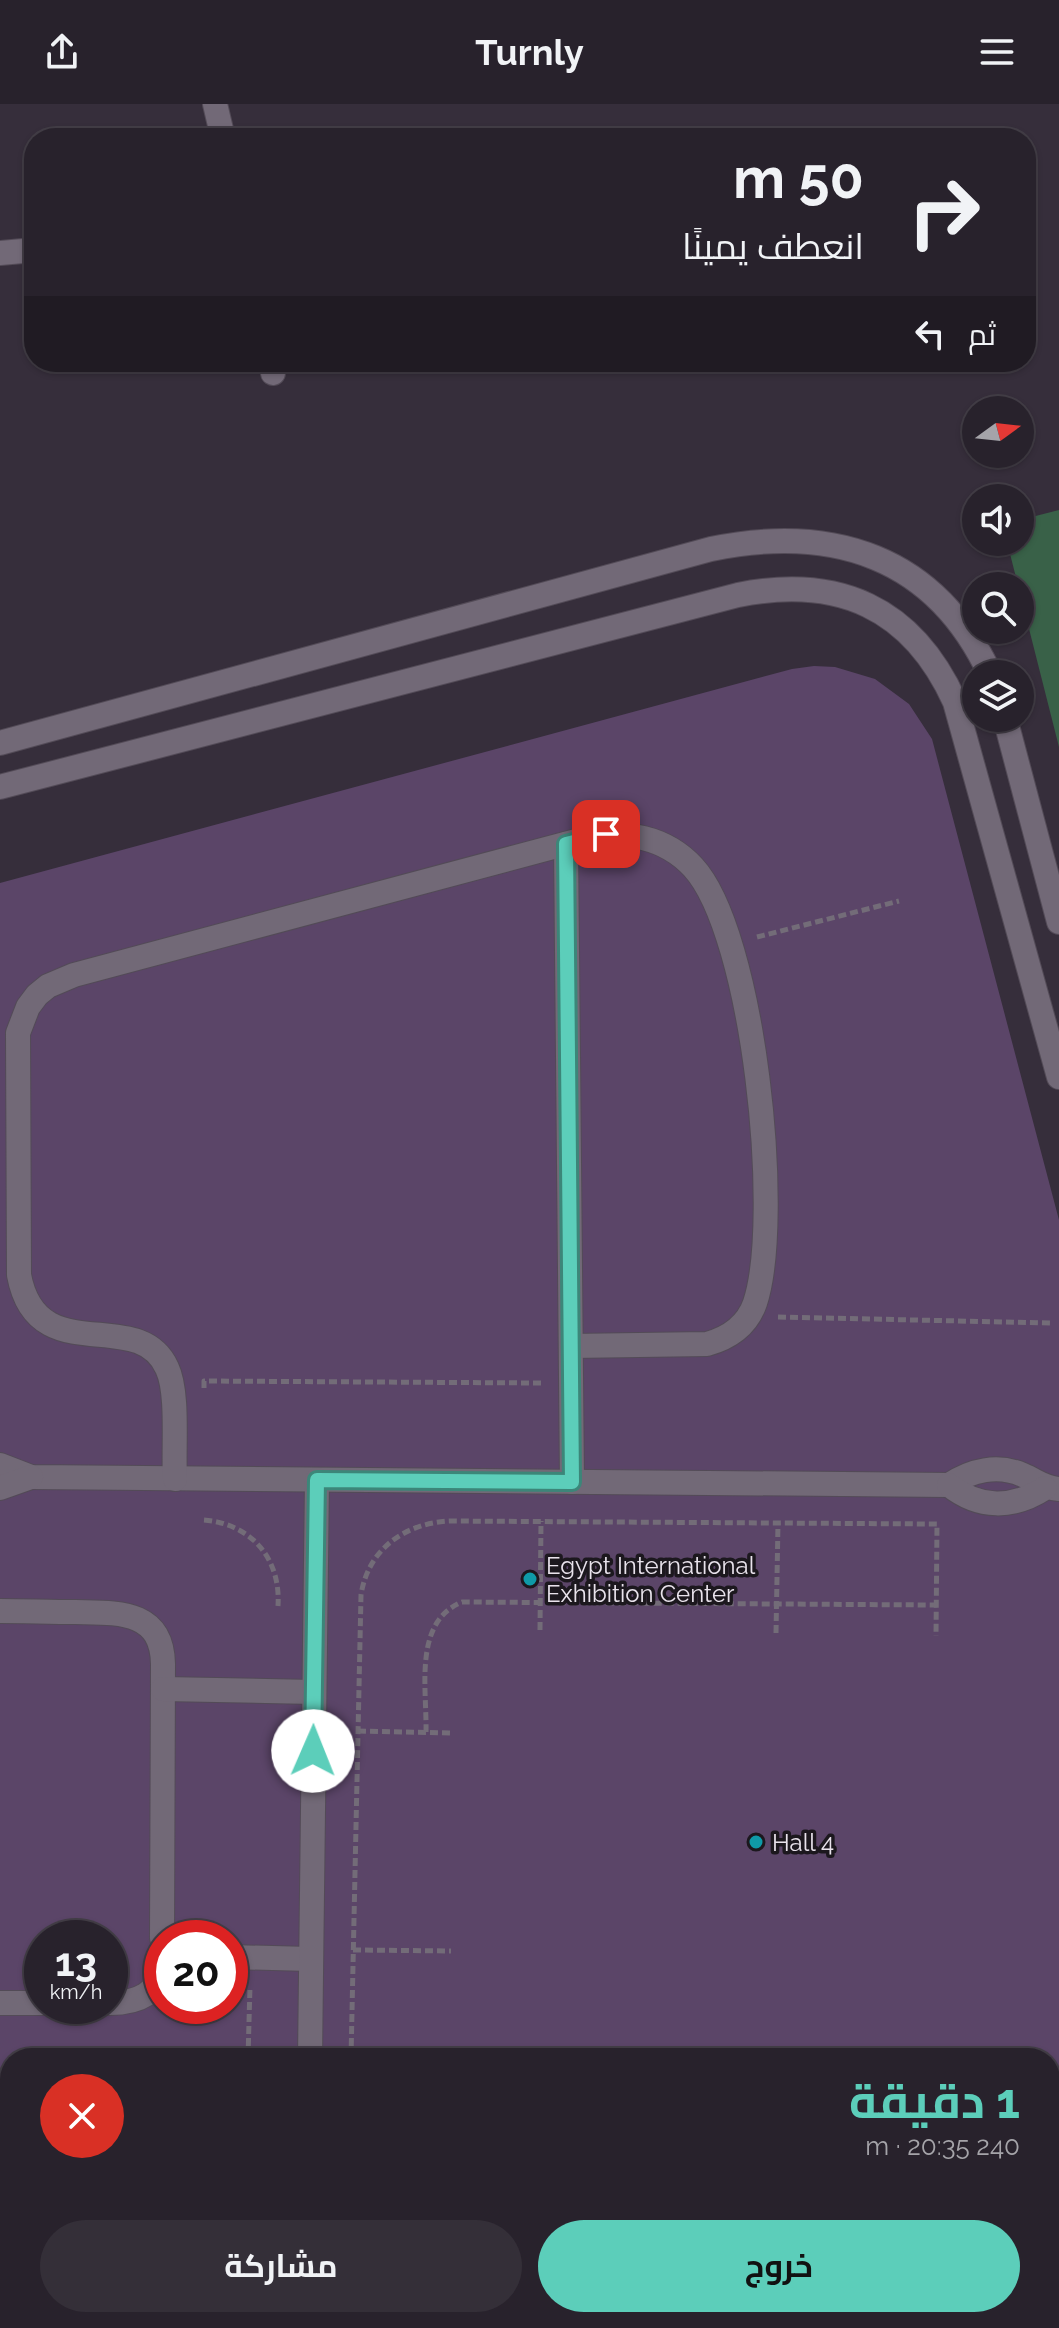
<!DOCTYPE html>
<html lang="ar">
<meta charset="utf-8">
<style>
:root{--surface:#28222c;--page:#342f38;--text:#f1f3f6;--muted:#a5a4a9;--line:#443f48;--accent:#5cceba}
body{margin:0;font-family:Raleway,Cairo,sans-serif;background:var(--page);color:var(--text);direction:rtl;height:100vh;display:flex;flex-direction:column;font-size:30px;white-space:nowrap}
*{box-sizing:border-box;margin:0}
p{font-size:26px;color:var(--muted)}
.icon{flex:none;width:44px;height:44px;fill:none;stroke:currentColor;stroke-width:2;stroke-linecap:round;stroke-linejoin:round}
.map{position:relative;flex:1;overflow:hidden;direction:ltr}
.drawer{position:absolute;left:0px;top:1944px;width:1060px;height:280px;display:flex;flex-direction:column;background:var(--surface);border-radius:32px 32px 0 0;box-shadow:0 2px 6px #0004,0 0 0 2px var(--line);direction:rtl}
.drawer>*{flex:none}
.banner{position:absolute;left:24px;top:24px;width:1012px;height:244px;border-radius:32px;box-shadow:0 2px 6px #0004,0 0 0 2px var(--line);direction:rtl;background:#28222c;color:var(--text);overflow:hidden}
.needle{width:52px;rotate:75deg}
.controls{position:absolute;left:962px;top:292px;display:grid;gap:16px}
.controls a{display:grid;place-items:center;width:72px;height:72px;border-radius:50%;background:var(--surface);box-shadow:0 2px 6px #0004,0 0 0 2px var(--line);font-size:40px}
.speed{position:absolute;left:24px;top:1816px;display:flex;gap:16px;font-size:40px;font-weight:700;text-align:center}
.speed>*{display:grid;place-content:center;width:104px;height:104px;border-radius:50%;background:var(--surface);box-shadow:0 2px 6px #0004,0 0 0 2px var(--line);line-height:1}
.speed small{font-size:20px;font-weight:400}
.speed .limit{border:12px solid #d22;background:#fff;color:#111}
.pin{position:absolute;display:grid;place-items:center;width:68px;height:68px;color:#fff;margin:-34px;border-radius:16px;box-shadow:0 4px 12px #0006}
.me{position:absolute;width:88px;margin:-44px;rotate:1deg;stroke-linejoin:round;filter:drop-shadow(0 0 6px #0008)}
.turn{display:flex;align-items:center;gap:28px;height:168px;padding:0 40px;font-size:36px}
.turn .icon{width:104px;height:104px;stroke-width:2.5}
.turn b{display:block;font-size:56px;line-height:68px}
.then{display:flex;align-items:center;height:76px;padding:0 40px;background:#0003;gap:16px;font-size:30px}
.round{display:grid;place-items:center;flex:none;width:84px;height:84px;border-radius:42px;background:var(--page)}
.overview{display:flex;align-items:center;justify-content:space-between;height:136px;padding:0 40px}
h1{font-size:48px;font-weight:700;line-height:60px;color:var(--accent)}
.button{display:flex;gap:16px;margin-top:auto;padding:16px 40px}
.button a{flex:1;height:92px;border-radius:48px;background:var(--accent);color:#111;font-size:32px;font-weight:700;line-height:92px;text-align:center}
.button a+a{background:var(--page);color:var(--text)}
header{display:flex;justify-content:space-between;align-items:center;height:104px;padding:0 40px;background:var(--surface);font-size:36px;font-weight:700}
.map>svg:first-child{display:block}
.green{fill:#396148}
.building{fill:#5b4568;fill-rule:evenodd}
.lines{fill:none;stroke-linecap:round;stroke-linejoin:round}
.minor-casing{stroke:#534b57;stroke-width:26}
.path{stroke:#736c78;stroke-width:5;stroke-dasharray:8 4;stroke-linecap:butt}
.minor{stroke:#726977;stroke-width:24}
.route-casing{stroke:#3c8679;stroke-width:20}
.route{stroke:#5cceba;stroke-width:14}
.culture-dot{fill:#0f9aa8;stroke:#1c181e;stroke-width:3}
.labels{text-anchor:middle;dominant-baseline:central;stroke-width:7;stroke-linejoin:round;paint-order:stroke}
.poi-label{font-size:24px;fill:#e9e3ec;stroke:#1c181e;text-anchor:start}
</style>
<header><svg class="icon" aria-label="menu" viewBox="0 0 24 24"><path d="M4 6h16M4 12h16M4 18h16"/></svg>Turnly<svg class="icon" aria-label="share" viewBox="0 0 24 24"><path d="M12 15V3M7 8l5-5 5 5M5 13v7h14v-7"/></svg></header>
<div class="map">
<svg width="1059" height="2224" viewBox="0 0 1059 2224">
<rect width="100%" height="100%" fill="#362e3b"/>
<!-- green -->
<path class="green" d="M1059,406V643L1007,438H1020V416Z"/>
<!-- building -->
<path class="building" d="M814,562L835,563L875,575L909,600L932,635L1059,1116V2224H0V779L792,565ZM42,1834H110V1902H42ZM162,1834H230V1902H162ZM10,1954H1050V2214H10Z"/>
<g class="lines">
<!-- minor casing -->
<g class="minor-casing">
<g id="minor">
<path d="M215,0L223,34"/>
<path d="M0,149L34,146"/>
<path d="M271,258L273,269"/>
<path d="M1005,614L1059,818"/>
<path d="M0,639L711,445C833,420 935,452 990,570"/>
<path d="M0,683L738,491C838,471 912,503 955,598L1059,973"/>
<path d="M566,740L572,1378"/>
<path d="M0,1361L31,1373L949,1381C971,1366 998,1360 1023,1371C1037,1377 1044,1384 1059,1385"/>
<path d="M175,1375C173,1345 179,1289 167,1264C138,1200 37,1268 19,1171L18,929L28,903L37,891L48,882L74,871L587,734C626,726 665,733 693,763C754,829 783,1114 755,1199C747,1222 729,1234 707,1240L571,1242"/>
<path d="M949,1381C979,1405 1013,1405 1045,1384"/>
<path d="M0,1384L31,1373"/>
<path d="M0,1507C25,1507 50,1508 75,1508C116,1509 162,1505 163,1560L162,1834"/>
<path d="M163,1585L314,1588"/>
<path d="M230,1853L310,1855"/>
<path d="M0,1899H42"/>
<path d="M110,1899C137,1899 161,1890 162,1859"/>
<path d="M310,1954L317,1376"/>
<path d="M0,2009L10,2010"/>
<path d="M0,2069H10"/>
<path d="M322,2214L334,2224"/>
<path d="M176,2224V2214"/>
</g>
</g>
<!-- path -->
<g class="path">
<path d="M757,833L899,797"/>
<path d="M778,1213L1051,1219"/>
<path d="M204,1284V1277L542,1279"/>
<path d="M204,1416C251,1420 281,1454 278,1502"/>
<path d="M540,1526L541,1417"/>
<path d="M776,1529L778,1419"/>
<path d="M358,1627L454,1629"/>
<path d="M426,1628C427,1584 413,1518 462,1498L937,1501"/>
<path d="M353,1846L451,1847"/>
<path d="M248,1954L250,1882"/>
<path d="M351,1954L361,1491C368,1445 405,1419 450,1417L937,1420L936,1532"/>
<path d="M370,2214L378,2224"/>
<path d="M21,2224V2214"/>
<path d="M129,2224V2214"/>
</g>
<!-- minor -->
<use href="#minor" class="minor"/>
</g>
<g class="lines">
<!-- route casing -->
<g class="route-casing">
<path id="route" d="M313,1647L317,1376L572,1378L566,740L606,730"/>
</g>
<!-- route -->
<use href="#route" class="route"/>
</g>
<!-- markers -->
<g class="culture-dot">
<circle cx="530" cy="1475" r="8"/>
<circle cx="756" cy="1738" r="8"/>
</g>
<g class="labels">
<!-- poi labels -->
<g class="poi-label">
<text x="546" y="1461">Egypt International<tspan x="546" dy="28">Exhibition Center</tspan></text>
<text x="772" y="1738">Hall 4</text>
</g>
</g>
</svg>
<div class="controls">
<a><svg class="needle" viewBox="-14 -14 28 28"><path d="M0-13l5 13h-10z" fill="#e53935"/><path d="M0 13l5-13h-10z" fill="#a5a4a9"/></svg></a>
<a><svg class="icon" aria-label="sound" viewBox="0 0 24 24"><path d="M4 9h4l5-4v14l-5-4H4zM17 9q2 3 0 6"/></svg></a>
<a><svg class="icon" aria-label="search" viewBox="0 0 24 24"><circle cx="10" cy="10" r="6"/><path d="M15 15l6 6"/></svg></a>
<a><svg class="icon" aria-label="layers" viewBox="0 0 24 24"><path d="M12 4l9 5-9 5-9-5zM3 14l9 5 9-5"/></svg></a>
</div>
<div class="speed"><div>13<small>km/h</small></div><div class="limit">20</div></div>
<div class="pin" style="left:606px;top:730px;background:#d93025"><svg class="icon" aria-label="arrive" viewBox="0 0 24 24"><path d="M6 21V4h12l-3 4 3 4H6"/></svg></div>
<svg class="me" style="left:313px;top:1647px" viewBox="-20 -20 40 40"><circle r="19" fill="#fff"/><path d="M0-13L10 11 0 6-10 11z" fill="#5cceba"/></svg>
<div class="banner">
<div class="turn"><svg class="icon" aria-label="right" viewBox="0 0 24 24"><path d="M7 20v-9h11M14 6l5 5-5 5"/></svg><div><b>50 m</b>انعطف يمينًا</div></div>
<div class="then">ثم<svg class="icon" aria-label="left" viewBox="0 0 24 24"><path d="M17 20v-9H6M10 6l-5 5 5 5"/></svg></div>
</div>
<section class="drawer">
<div class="overview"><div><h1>1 دقيقة</h1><p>240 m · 20:35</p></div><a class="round" style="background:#d93025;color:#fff"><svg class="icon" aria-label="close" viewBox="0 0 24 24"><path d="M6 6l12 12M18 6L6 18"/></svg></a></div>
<div class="button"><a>خروج</a><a>مشاركة</a></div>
</section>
</div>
